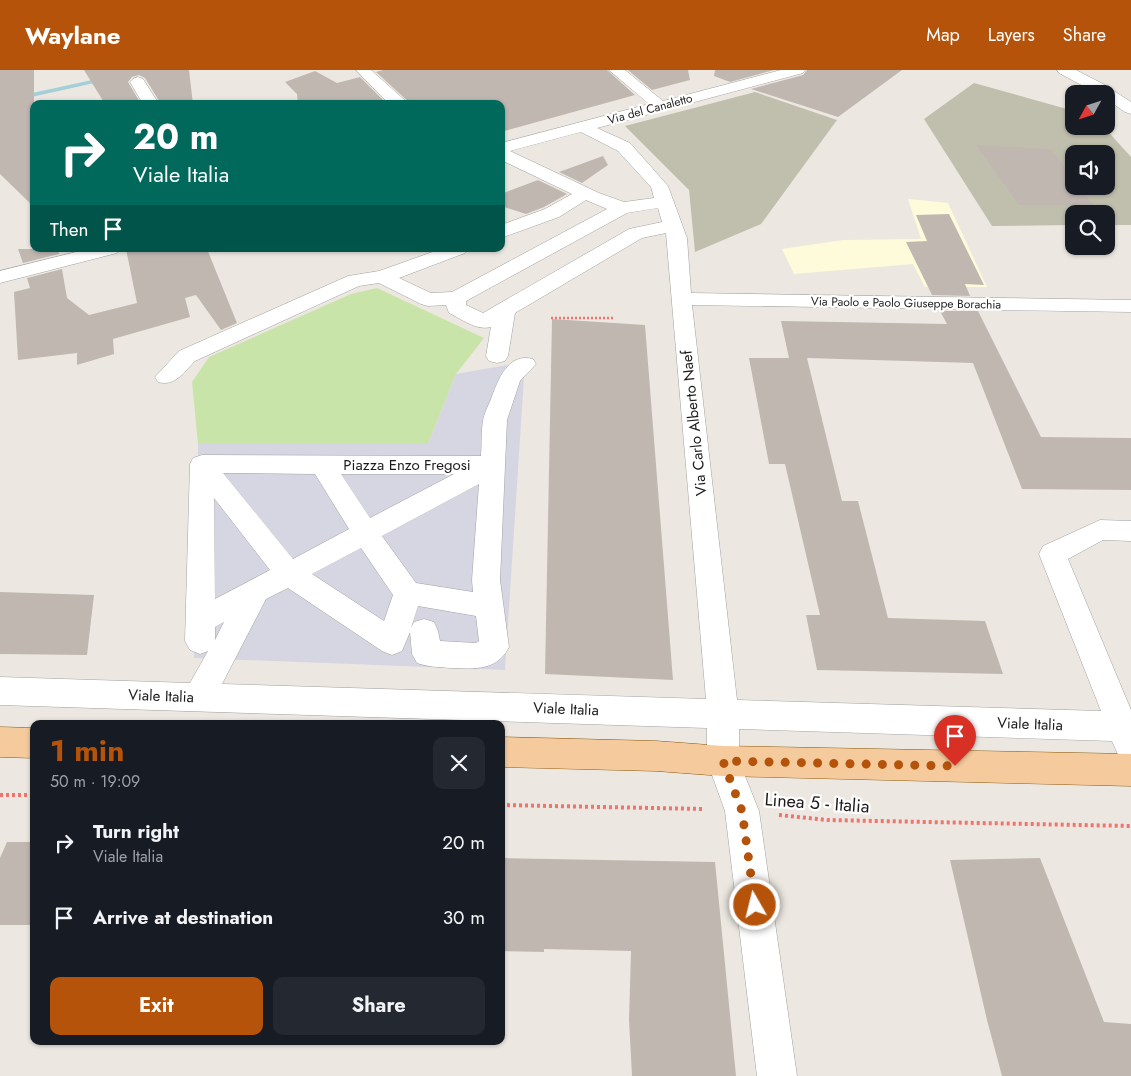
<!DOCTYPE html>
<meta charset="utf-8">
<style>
:root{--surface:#171b24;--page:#242831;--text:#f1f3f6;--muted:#9ea1a6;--accent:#b45309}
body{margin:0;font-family:Jost,sans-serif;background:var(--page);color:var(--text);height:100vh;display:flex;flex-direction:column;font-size:19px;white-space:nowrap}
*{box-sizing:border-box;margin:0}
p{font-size:16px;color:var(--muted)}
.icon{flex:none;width:28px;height:28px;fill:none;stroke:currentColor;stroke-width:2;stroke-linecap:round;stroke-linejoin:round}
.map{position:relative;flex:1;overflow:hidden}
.sheet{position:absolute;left:30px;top:650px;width:475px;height:325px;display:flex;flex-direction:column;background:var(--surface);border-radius:10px;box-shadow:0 1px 4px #0004}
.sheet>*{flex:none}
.hud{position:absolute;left:30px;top:30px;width:475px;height:152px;border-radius:10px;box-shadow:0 1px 4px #0004;background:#00695c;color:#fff;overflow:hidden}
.needle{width:32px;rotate:230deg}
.fabs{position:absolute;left:1065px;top:15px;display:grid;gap:10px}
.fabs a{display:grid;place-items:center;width:50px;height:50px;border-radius:10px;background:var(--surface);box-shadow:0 1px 4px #0004;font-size:25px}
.pin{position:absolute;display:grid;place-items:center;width:42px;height:42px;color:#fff;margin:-51px -21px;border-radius:50% 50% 50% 0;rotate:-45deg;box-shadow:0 0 5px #0007}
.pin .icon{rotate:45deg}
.me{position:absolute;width:55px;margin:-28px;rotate:352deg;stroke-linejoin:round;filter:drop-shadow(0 0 4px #0008)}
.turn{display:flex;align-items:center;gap:18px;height:105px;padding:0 20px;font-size:22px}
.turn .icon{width:65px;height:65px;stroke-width:2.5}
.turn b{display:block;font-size:35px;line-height:42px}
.then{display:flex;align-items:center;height:48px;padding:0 20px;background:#0003;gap:10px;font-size:19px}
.round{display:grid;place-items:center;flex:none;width:52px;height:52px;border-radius:10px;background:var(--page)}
.head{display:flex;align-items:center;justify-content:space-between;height:85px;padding:0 20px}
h1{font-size:30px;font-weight:700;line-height:38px;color:var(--accent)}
.action{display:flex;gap:10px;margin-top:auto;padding:10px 20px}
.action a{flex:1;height:58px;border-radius:10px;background:var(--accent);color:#fff;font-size:20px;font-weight:700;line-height:58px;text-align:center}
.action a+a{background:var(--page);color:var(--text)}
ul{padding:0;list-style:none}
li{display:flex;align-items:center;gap:15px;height:75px;padding:0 20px}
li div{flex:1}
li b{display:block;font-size:19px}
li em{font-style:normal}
header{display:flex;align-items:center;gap:30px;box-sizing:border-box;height:70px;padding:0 25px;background:var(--accent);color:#fff}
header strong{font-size:24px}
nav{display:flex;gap:28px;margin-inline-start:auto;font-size:18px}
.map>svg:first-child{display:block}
.education{fill:#fdfbda}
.construction{fill:#c0bfad;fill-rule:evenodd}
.grass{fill:#c9e4a9}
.plaza{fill:#d6d6e2}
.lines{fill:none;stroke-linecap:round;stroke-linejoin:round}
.stream{fill:#a4cfd8;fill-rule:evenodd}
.building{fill:#c0b7b1}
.minor-casing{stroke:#a2a2a2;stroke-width:1}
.major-casing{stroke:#895709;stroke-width:1}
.path-far1{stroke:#f0746e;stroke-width:2.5;stroke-dasharray:2 2;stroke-linecap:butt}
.path{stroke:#f0746e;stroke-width:4;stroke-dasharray:3 3;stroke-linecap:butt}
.minor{fill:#fff;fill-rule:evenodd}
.major{fill:#f5ca9d;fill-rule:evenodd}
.route{stroke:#b45309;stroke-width:9;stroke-dasharray:0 16.2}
.labels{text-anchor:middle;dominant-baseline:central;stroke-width:4.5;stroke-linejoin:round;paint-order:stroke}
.far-street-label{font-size:12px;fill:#1b1b1b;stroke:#fff}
.street-label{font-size:15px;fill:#1b1b1b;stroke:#fff}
.near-street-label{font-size:18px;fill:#1b1b1b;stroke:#fff}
</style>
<header>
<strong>Waylane</strong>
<nav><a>Map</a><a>Layers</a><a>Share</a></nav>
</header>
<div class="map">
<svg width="1131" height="1006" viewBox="0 0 1131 1006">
<rect width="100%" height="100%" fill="#ece8e1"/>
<!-- education -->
<path class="education" d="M908,129L948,133L987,217H925L913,194L794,204L782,179L843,170L921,169Z"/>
<!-- construction -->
<g class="construction">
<path d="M974,13L1074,41V56H1103L1131,87V155H1106V144H1074V155L992,156L924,49ZM1074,84H1106V116H1074Z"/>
<path d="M755,22L837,50L761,154L695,182L689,120L625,56Z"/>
</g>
<!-- grass -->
<path class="grass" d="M377,218L484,268L456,304L428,374H198L192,312L209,287L351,224Z"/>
<!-- plaza -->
<path class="plaza" d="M525,292L505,600L194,588L198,374H428L456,304Z"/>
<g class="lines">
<!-- stream -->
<path class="stream" d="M106,7L108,8V10L0,34V30Z"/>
</g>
<!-- building -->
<g class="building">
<path d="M0,0H34V137L0,104Z"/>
<path d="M84,0H189L193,34H161L145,8L139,5L132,7L128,12L141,34H105Z"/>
<path d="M383,0H607L635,25L501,62V34H411L376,2Z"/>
<path d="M628,0H688L690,10L652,20Z"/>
<path d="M715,0H774L730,12L714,6Z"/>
<path d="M807,0H902L838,47L751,19L803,5Z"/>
<path d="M315,1L337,13L360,7L387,34H298L297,24L285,12Z"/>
<path d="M976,75L1051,79L1074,109V116H1079L1093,135H1019Z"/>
<path d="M603,86L608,95L582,113L559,102Z"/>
<path d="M538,110L567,124L544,137L526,144L501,136V124Z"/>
<path d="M949,144L984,215L965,214L970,226L932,225L906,172L927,171L916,145Z"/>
<path d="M18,179H58L59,184L23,193Z"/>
<path d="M126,179H207L237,253L221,260L196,225L185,228L190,247L113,269L114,284L77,295V283L18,290L14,222L30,218L27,208L62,199L67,228L89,245L137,233Z"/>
<path d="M940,241H978L1041,367L1131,368V420L1022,419L973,293L807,288L842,431H858L888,548L985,551L1003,604L817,600L806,545H820L785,394H769L749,288H807H789L781,251L947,254Z"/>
<path d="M552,249L645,255L673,610L545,604Z"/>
<path d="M0,522L94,525L87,585L0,584Z"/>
<path d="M7,772H34V855H0V788Z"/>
<path d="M501,788L715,792L736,1006H632L629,950L631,881L544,879V882L501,881Z"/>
<path d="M1040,788L1104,952L1131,954V1006H1002L987,950L950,790Z"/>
</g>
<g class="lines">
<!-- minor casing -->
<g class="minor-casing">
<g id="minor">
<path d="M356,0H371L409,34H390L383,28Z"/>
<path d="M609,0H625L663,31L781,0H805L803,3L597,58L630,73L668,116L687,168L691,223L1131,230V242L692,235L737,630L1101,641L1039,484L1043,476L1100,450L1131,451V471L1103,470L1068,489L1131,640V693L1120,689L1112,671L739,659V691L759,741L797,1006H757L725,741L707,691V658L0,635V607L190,613L208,581L200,584L190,580L185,571L190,394L193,388L202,385L481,386C482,374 481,362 483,351C484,344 488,336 491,329C498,310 508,282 533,289L536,294L520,311L507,350L500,510L509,577C497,601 474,599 451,598C439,597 428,597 417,593L412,584L410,562L402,581L392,585L382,581L288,518L266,529L222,614L706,629L666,163L642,168L515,243L508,286L505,291L497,293L489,291L486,286L491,257C476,261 462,249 449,243L446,235L428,236L421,234L379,213L359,216L195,291C184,302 175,317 158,312L155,307L179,281L348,206L379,201L441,179H467L465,183L399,208L431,223L452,222L607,139L586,130L559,147L501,168V155L545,139L572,124L501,90V73L649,34ZM581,62L618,81L651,117L654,128L624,132L599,123L510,81ZM658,138L662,152L629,159L483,243L466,235V231L627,143ZM223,403L315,404L349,459L293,489ZM341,404H454L370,448ZM479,414L472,510L473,522L416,513L382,466ZM214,428L270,500L215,529ZM361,478L393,525L384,551L312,504ZM418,536L476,546L479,571L476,573L440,571L438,561L434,552L424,549L414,552L411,558ZM224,552L215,570V557Z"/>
<path d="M1057,0H1076L1103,14L1131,32V44L1125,42L1106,29V24H1098L1059,3Z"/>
<path d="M138,7L143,9L159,34H143L130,12L133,9Z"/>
<path d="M88,179H120L117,183L0,213V201Z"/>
</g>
</g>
<!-- major casing -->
<g class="major-casing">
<g id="major">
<path d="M0,657L34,658V688L0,687Z"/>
<path d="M501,667L656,671L723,676L1131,684V716L723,706L656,701L501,697Z"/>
</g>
</g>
<!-- path-far1 -->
<path class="path-far1" d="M551,248H613"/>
<!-- path -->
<g class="path">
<path d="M0,725H34"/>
<path d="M501,735L703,739"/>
<path d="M779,745L827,750L1131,756"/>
</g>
<!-- minor -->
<use href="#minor" class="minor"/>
<!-- major -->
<use href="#major" class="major"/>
</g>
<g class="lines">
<!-- route -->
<path class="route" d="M755,835L742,741L723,691L955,696"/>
</g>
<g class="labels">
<!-- far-street labels -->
<g class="far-street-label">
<text transform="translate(650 39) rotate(-15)">Via del Canaletto</text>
<text transform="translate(906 233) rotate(1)">Via Paolo e Paolo Giuseppe Borachia</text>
</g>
<!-- street labels -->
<g class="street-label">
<text transform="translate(694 353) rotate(-96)">Via Carlo Alberto Naef</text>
<text x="407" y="395">Piazza Enzo Fregosi</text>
<text transform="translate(161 626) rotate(2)">Viale Italia</text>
<text transform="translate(566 639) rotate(2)">Viale Italia</text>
<text transform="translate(1030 654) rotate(2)">Viale Italia</text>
</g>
<!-- near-street labels -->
<g class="near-street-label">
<text transform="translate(817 733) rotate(4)">Linea 5 - Italia</text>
</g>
</g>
</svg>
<div class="fabs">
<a><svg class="needle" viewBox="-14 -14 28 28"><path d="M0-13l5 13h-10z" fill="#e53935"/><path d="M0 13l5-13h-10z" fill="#9ea1a6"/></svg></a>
<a><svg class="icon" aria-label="sound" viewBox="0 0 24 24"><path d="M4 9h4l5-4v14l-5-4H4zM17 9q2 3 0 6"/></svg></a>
<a><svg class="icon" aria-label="search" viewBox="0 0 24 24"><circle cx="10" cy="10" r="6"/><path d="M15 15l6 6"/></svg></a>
</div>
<div class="pin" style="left:955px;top:696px;background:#d93025"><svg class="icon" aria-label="arrive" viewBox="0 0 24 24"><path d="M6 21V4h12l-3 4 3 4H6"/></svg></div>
<svg class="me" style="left:755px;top:835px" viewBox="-20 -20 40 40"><circle r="17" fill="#b45309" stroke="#fff" stroke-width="3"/><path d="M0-11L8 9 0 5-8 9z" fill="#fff"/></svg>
<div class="hud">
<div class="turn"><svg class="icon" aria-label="right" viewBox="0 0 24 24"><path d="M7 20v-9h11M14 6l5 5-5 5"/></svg><div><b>20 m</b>Viale Italia</div></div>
<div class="then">Then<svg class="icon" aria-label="arrive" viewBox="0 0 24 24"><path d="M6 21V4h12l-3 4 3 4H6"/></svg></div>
</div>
<section class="sheet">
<div class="head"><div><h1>1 min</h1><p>50 m · 19:09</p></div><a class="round"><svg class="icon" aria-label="close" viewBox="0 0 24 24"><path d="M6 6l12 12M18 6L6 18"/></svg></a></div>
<ul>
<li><svg class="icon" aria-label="right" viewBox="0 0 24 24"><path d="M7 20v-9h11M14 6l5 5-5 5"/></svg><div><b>Turn right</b><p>Viale Italia</p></div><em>20 m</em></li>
<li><svg class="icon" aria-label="arrive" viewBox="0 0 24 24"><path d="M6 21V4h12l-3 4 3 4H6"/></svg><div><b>Arrive at destination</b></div><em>30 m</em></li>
</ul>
<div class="action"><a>Exit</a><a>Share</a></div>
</section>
</div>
